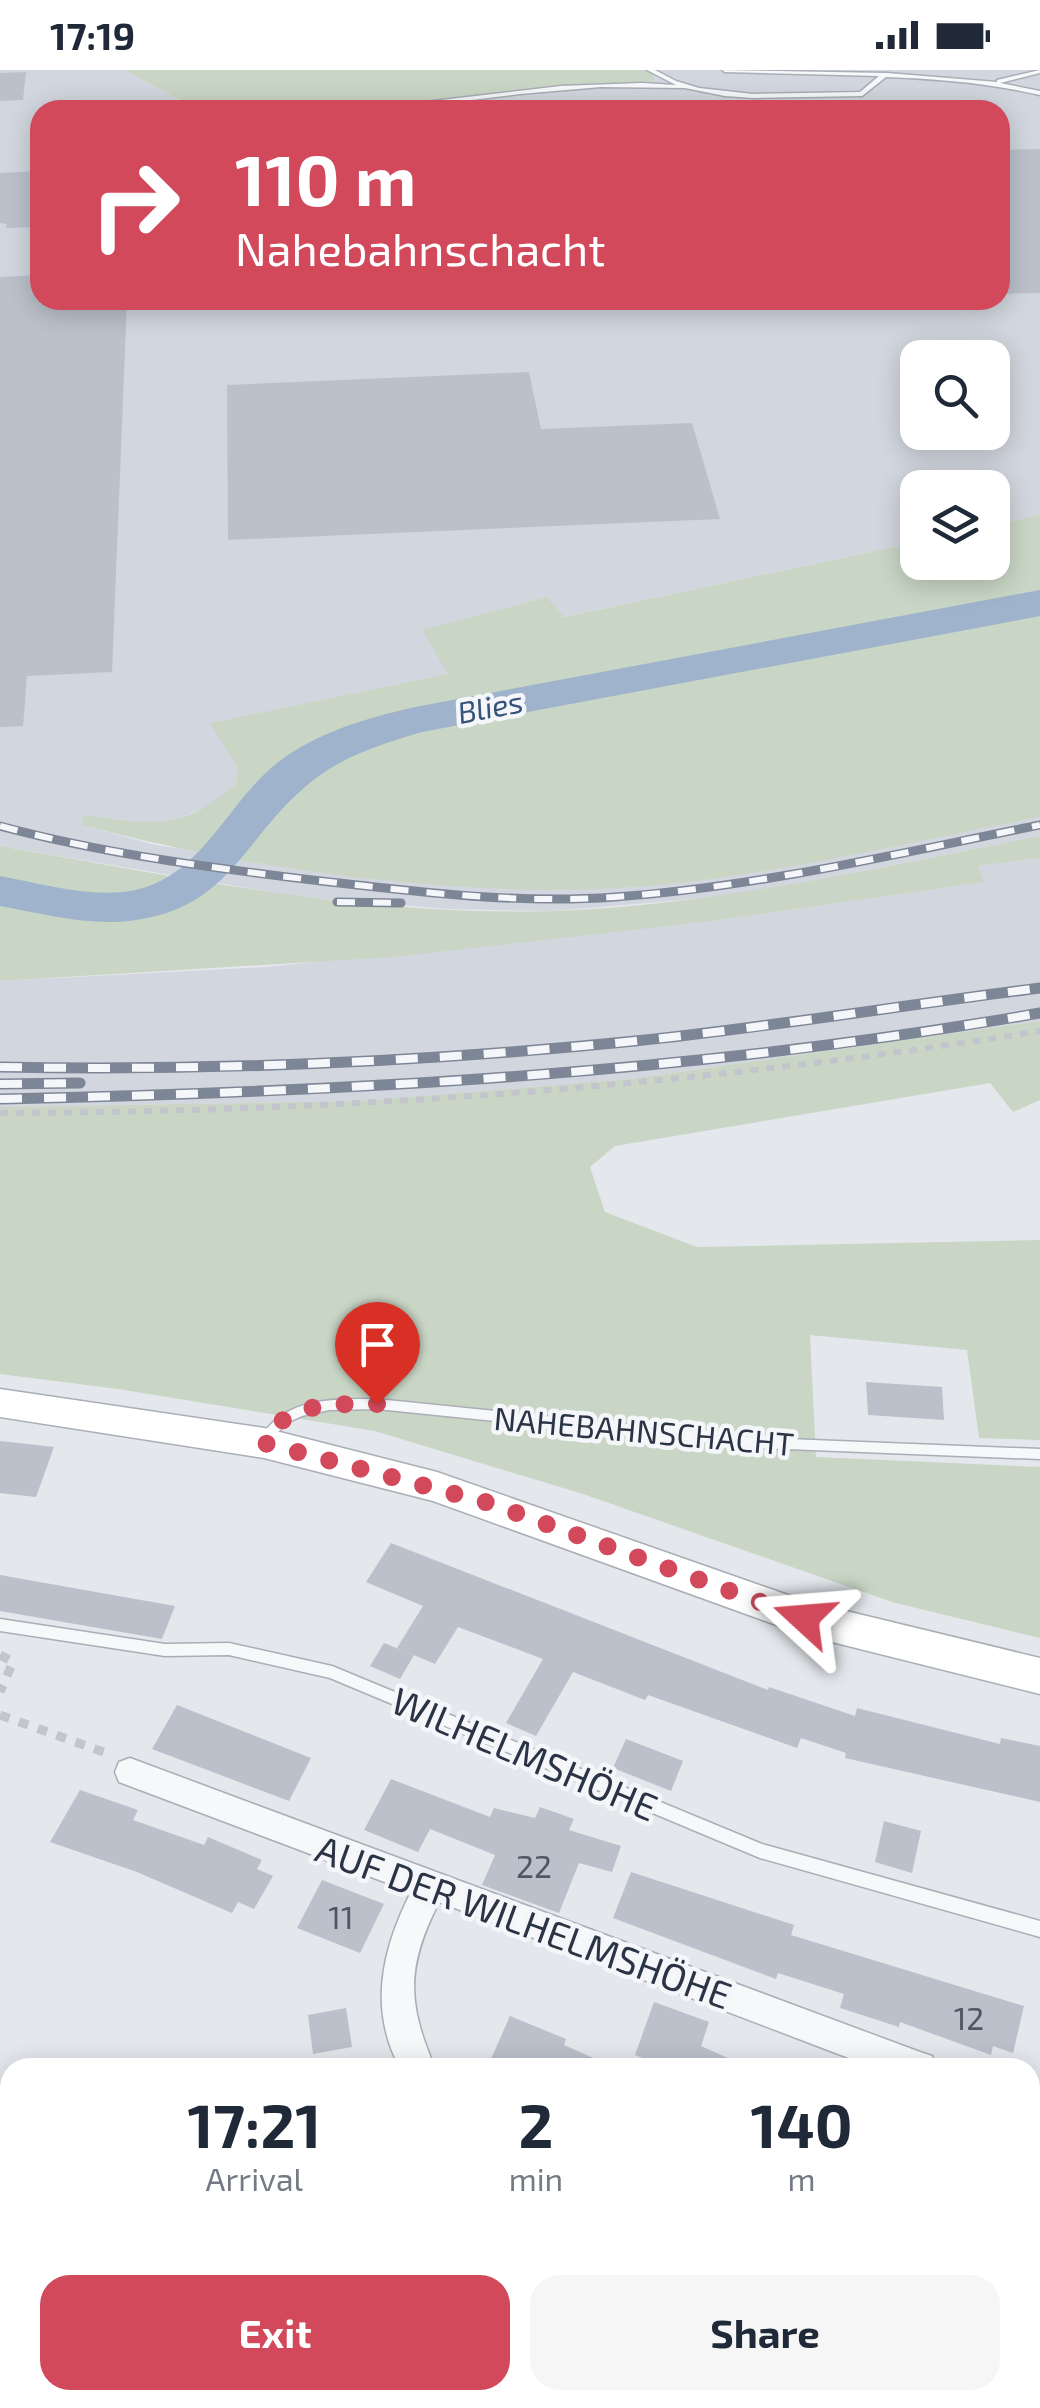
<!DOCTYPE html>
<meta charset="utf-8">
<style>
:root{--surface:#fff;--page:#f6f6f7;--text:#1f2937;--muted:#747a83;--accent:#d1495b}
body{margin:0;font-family:"Exo 2",sans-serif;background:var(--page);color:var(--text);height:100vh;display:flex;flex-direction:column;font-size:38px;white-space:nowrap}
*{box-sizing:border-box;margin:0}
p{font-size:32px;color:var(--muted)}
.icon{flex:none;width:55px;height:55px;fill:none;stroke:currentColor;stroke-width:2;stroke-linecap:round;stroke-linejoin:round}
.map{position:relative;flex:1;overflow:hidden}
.details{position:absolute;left:0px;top:1988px;width:1040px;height:352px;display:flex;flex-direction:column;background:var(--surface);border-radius:30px 30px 0 0;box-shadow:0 5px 25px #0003}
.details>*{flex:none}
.banner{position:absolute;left:30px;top:30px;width:980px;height:210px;border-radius:30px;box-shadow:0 5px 25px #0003;background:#d1495b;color:#fff;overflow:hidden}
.tools{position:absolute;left:900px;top:270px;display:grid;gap:20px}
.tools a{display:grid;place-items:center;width:110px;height:110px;border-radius:20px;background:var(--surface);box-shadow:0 5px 25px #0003;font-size:50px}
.pin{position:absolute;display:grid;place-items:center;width:85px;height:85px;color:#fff;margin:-102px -42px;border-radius:50% 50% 50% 0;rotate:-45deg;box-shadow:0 0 10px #0007}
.pin .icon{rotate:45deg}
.me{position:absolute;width:110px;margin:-55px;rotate:289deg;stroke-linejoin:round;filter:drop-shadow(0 0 8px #0008)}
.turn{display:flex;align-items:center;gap:35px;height:210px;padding:0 40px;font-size:45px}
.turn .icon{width:130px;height:130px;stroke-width:2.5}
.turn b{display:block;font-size:70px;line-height:85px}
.eta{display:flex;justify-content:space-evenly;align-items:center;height:170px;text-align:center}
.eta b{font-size:60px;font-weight:700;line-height:70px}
.cta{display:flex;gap:20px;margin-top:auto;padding:20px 40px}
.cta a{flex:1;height:115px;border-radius:30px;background:var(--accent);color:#fff;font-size:40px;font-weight:700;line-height:115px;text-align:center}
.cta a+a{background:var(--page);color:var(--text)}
.status{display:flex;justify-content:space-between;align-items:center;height:70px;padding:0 50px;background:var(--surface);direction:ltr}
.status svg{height:28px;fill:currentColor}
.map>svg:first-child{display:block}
.built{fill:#d2d6de;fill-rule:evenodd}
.green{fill:#c9d6c5}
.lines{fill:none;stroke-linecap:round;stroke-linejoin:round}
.river{fill:#9fb4cc;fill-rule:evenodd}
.building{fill:#bbc0ca}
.service-casing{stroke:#a9aeb7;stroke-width:3}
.minor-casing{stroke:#a9aeb7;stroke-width:3}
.secondary-casing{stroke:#a9aeb7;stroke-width:3}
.path-far1{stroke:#c2c5cb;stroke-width:6;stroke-dasharray:8 8;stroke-linecap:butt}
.path{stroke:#c2c5cb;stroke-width:9;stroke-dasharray:10 10;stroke-linecap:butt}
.service{fill:#f7f8fa;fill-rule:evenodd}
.minor{fill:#f7f8fa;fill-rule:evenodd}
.secondary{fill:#fff;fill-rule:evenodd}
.rail-far1-casing{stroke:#7d8696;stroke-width:9}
.rail-casing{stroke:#7d8696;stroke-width:11}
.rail-far1{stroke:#f4f6f9;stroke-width:6;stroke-dasharray:18;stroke-linecap:butt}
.rail{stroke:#f4f6f9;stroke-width:8;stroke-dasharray:22;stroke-linecap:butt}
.route{stroke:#d1495b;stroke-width:18;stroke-dasharray:0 32.4}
.labels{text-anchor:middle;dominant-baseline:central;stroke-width:9;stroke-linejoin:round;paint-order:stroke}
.far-water-label{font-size:30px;font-style:italic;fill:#34527a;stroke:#f4f6f9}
.street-label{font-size:32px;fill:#2b3445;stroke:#f4f6f9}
.near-number-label{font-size:32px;fill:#4f5766}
.near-street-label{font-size:38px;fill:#2b3445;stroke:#f4f6f9}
</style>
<div class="status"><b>17:19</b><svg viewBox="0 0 49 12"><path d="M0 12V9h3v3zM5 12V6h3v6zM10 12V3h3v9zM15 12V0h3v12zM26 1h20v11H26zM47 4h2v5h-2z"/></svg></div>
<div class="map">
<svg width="1040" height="2338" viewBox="0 0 1040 2338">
<rect width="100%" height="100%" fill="#e4e7ec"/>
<!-- built -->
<g class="built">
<path d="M0,0H124L197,40H40V230H1000V40H297L655,11L651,0H1040V444L993,456L992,418H918L917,472L563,547L547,527L423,560L449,604L211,653L237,696L236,713L212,734L165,755L83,745L82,755L155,775L302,797L450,815L538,819L623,818L717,806L1040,747V766L740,825L553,841L449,839L301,827L0,776ZM918,288H992V362H918Z"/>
<path d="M1040,788V951L630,1009L362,1031L0,1037V911L266,897L712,851L983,812L977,796Z"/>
</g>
<!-- green -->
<g class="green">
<path d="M124,0H651L655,11L366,38L198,40Z"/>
<path d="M1040,444V747C902,773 762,809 622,818C455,828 242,798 82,755L83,745C152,753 180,764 236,713L237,696L210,653L448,604L422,560L547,527L564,547L917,472L918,492H992L993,456Z"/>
<path d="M1040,766V788L978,796L984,812L712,851L393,887L0,911V776C183,808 368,847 555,841C720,835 879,797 1040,766Z"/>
<path d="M1040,951V1030L1013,1042L990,1013L615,1076L590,1097L605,1142L697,1177L1040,1170V1370L979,1368L967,1280L810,1265L816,1387L1040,1397V1568L892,1532L583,1424L375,1361L118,1319L0,1304V1037L362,1031L630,1009Z"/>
</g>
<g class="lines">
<!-- river -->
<path class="river" d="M1040,520V546L422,662C379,675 339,687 305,717C243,770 229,837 136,850C91,857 44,844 0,836V806C44,814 99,831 143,818C201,801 227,737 270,699C310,664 363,649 415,637Z"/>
</g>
<!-- building -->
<g class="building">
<path d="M26,2L23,30L0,31V3Z"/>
<path d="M1040,79V223L1000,224V80Z"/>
<path d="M40,101V157L6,158L7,154L0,153V103Z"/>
<path d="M40,205V230H127L112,602L27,606L23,656L0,657V207Z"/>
<path d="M529,302L541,359L692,353L720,449L228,470L227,315Z"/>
<path d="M866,1312L942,1317L944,1350L868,1345Z"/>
<path d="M0,1371L54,1377L36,1427L0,1423Z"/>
<path d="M391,1473L768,1620L769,1617L855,1646L857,1638L1000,1674L1001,1668L1040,1676V1732L845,1688L846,1683L801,1668L797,1678L648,1625L645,1630L573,1602L536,1666L506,1653L543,1589L458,1557L435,1594L397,1578L423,1536L366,1512Z"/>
<path d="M0,1505L107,1524L175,1536L162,1569L0,1541Z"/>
<path d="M384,1573L414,1585L400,1609L370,1596Z"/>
<path d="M177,1635L311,1688L289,1731L152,1679Z"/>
<path d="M626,1669L683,1691L671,1721L613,1698Z"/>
<path d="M391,1709L490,1747L494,1738L535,1748L540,1737L574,1749L569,1760L621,1776L612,1802L579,1793L559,1843L482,1815L495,1785L430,1759L418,1782L364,1760Z"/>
<path d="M80,1720L138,1740L133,1750L204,1775L208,1767L262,1790L257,1799L273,1806L254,1839L238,1832L232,1843L137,1802L50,1772Z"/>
<path d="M884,1751L921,1761L912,1803L875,1792Z"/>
<path d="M631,1802L794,1855L791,1865L1024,1936L1013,1983L993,1976L991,1985L900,1952L899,1957L840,1938L844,1924L778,1903L776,1909L613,1848Z"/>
<path d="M322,1810L384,1834L360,1883L297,1858Z"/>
<path d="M654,1932L709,1952L701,1976L750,1998H669L635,1985Z"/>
<path d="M346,1938L352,1977L313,1984L308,1945Z"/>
<path d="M510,1946L566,1969L564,1975L616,1998H487Z"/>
</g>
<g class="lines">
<!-- service casing -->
<g class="service-casing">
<g id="service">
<path d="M647,0H655L676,11L699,18L753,24L860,22L879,6L725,2L722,0L887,3L997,12V10L1040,0V3L1000,13L1040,21V25C989,13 938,9 886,7L862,26L753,28L725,26L685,18L601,17L520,24L399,39L356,40L561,16L642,13L676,15Z"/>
<path d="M377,1329L760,1368L1040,1379V1389L760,1378L377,1339L329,1340L302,1346L289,1352L278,1362L269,1376H259L257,1372C284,1327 330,1329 377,1329Z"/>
<path d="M0,1549L165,1574L229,1573L332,1596L762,1774L1040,1851V1867L760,1788L330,1608L229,1585L165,1586L0,1561Z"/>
</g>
</g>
<!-- minor casing -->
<g class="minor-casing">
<g id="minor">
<path d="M130,1688L920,1982L932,1986L937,1998H875L439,1832C406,1897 407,1932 435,1998H400C368,1939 382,1879 411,1822L119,1712L115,1702L119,1692Z"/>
<path d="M1030,2021L1040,2025V2059L1030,2055Z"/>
<path d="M682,2330H724L728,2338H686Z"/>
</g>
</g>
<!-- secondary casing -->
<g class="secondary-casing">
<path id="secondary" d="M0,1319L264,1358L437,1402L805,1531L1040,1588V1624L804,1565L433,1431L264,1388L0,1347Z"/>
</g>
<!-- path-far1 -->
<path class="path-far1" d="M0,1043C347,1042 698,1016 1040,961"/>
<!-- path -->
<g class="path">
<path d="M0,1585L13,1592L0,1622"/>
<path d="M0,1645L112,1685"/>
</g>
<!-- service -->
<use href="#service" class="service"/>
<!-- minor -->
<use href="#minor" class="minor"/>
<!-- secondary -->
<use href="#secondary" class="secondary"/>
<!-- rail-far1 casing -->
<g class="rail-far1-casing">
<g id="rail-far1">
<path d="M0,756C105,784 212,798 321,811C418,822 517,834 615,827C758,817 899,783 1040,755"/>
<path d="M337,832L401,833"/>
</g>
</g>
<!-- rail casing -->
<g class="rail-casing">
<g id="rail">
<path d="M0,997C212,1001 424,992 635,971C770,957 905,935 1040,918"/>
<path d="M0,1014L80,1013"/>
<path d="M0,1029C350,1022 695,1003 1040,943"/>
</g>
</g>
<!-- rail-far1 -->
<use href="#rail-far1" class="rail-far1"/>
<!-- rail -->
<use href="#rail" class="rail"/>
</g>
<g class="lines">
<!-- route -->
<path class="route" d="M377,1334C336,1334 284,1331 264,1373L489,1433L804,1548"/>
</g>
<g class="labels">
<!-- far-water labels -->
<g class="far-water-label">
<text transform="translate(490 636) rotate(-11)">Blies</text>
</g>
<!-- street labels -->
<g class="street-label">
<text transform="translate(644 1360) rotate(5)">NAHEBAHNSCHACHT</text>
</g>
<!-- near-number labels -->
<g class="near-number-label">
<text x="534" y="1795">22</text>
<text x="341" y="1846">11</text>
<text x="969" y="1947">12</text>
</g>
<!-- near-street labels -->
<g class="near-street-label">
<text transform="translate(525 1683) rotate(23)">WILHELMSHÖHE</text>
<text transform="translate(524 1851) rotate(20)">AUF DER WILHELMSHÖHE</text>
</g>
</g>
</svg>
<div class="tools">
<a><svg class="icon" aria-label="search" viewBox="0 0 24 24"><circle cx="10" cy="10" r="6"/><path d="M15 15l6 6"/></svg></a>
<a><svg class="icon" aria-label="layers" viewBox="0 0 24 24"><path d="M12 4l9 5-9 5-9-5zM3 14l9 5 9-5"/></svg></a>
</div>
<div class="pin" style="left:377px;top:1334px;background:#d93025"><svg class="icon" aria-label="arrive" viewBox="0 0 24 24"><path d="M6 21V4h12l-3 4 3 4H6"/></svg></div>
<svg class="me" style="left:804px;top:1548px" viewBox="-20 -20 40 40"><path d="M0-17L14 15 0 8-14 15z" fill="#d1495b" stroke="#fff" stroke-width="4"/></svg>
<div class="banner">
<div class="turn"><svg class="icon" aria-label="right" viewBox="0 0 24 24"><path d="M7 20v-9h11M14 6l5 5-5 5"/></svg><div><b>110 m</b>Nahebahnschacht</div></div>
</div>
<section class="details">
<div class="eta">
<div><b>17:21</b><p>Arrival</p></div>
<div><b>2</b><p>min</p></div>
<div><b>140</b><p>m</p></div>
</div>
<div class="cta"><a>Exit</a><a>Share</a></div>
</section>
</div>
